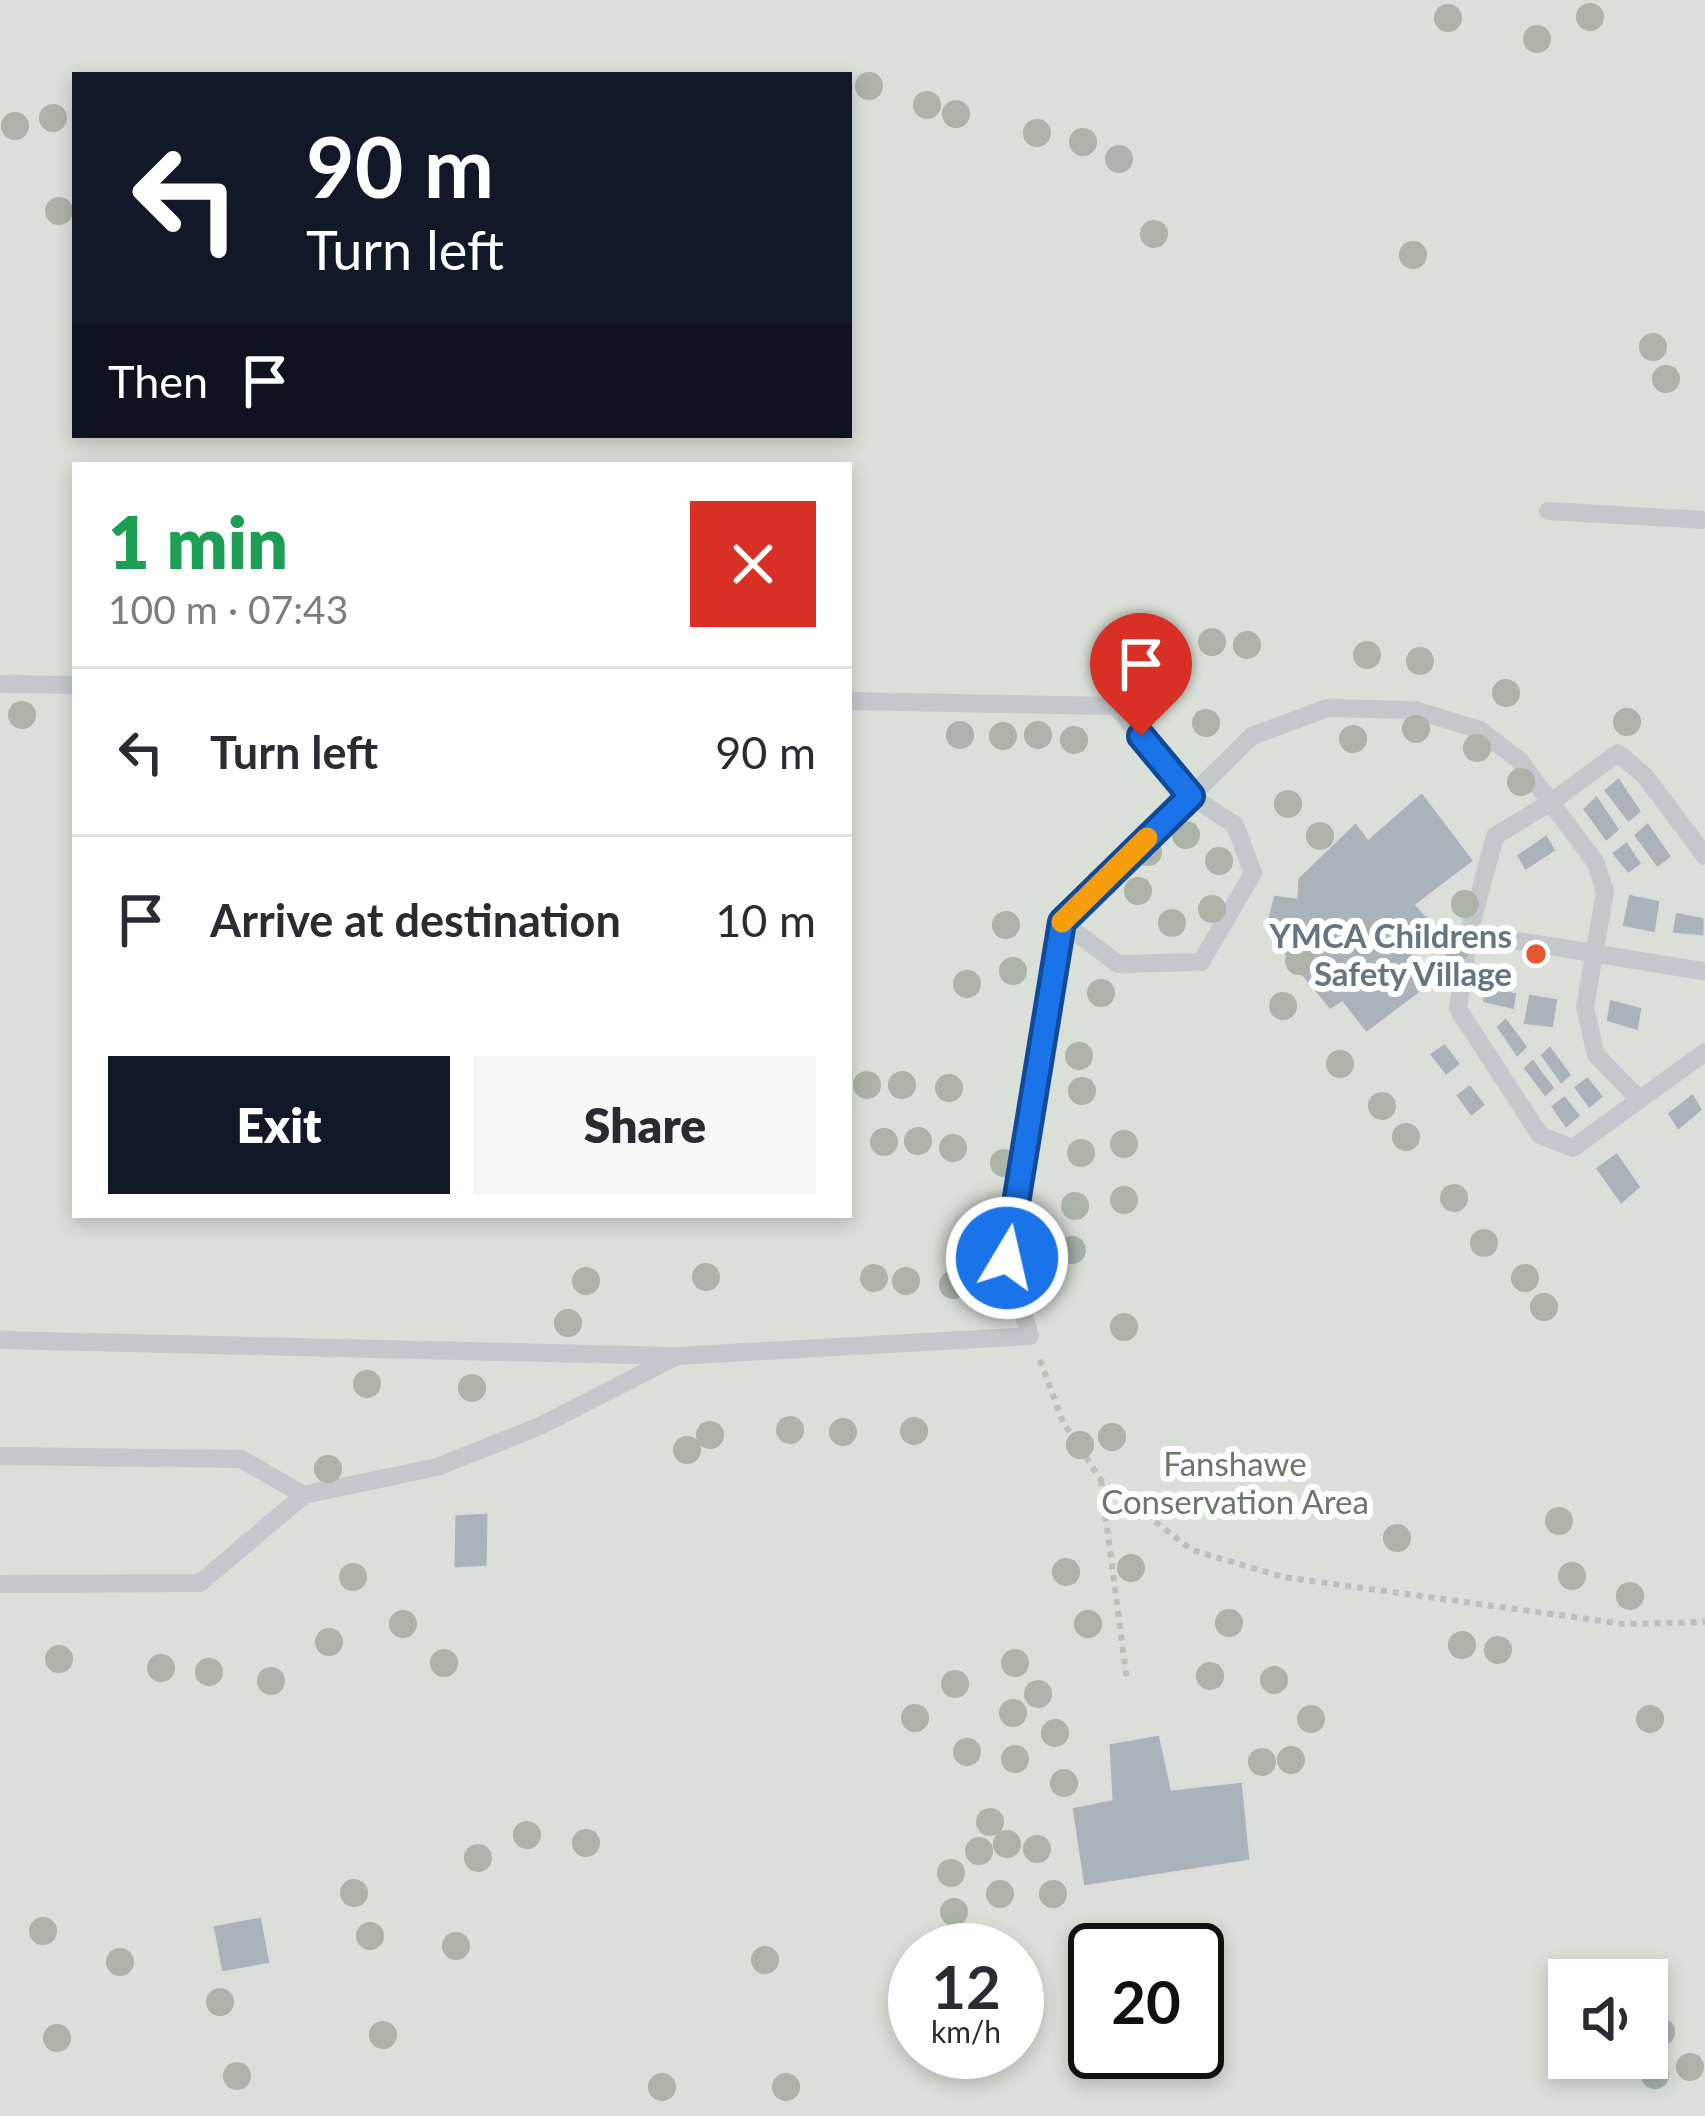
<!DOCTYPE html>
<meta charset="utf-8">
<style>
:root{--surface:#fff;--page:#f7f7f7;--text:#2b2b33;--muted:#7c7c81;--line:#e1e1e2;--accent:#111827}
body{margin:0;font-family:Lato,sans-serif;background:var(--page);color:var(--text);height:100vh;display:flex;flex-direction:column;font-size:45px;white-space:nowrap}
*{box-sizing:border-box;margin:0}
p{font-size:39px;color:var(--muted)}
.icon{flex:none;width:66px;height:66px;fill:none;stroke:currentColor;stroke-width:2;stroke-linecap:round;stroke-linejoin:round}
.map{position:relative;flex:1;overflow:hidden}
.sheet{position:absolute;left:72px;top:462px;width:780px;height:756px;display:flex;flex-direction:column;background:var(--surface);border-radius:0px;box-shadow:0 6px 18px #0003}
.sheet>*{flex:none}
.top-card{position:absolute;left:72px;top:72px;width:780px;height:366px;border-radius:0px;box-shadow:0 6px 18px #0003;background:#111827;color:#fff;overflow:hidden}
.buttons{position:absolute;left:1548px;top:1959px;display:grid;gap:24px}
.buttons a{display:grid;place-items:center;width:120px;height:120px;border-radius:0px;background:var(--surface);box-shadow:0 6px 18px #0003;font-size:60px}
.speed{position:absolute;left:888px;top:1923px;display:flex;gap:24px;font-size:60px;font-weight:700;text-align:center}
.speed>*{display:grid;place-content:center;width:156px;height:156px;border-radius:50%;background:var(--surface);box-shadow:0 6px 18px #0003;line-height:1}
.speed small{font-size:30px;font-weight:400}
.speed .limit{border:6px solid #111;border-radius:18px;background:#fff;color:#111}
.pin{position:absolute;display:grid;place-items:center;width:102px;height:102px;color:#fff;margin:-123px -51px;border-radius:50% 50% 50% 0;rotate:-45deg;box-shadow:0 0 12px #0007}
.pin .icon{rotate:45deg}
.me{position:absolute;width:132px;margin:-66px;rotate:9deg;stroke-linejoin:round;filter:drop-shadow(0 0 9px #0008)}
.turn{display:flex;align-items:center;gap:42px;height:252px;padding:0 36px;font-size:54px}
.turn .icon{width:156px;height:156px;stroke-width:2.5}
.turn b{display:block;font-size:84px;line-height:102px}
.then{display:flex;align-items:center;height:114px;padding:0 36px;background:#0003;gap:24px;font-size:45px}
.round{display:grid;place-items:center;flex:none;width:126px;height:126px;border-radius:0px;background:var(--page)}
.head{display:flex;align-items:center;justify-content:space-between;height:204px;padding:0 36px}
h1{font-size:72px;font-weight:800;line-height:90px;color:#1e9e55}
.primary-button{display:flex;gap:24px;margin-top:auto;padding:24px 36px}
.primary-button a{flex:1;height:138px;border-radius:0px;background:var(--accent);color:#fff;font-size:48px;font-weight:800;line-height:138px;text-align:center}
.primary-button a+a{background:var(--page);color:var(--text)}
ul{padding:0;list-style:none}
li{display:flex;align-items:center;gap:36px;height:168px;padding:0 36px;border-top:3px solid var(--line)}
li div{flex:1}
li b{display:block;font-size:45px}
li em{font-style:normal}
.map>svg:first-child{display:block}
.green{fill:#dadfd7;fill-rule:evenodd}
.building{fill:#aab3b9;stroke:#dcdcda;stroke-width:3}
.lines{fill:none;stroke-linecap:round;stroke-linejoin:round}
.path{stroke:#bbbfc2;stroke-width:6;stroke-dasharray:6 6;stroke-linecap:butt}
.service{stroke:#c3c8cc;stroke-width:18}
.tree{fill:#aab4a7}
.route-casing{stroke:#114b97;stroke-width:30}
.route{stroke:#1a73e8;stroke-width:21}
.slow{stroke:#f59e0b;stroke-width:21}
.poi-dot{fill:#e4572e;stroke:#fff;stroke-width:4.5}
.labels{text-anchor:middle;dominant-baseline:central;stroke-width:12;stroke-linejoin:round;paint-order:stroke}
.poi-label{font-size:33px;font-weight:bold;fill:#657683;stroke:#fff;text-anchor:end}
.park-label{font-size:33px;fill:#687a64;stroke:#fff}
</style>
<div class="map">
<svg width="1705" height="2116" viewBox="0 0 1705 2116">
<rect width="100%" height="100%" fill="#fafaf8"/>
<!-- green -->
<path class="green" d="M0,0H1705V2116H0ZM75,75H849V435H75ZM75,465H849V1215H75ZM915,1950H1017V2052H915ZM1095,1950H1197V2052H1095ZM1569,1980H1647V2058H1569Z"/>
<!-- building -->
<g class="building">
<path d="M1619,776L1643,812L1628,824L1602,790Z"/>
<path d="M1422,791L1475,861L1417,905L1441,931L1413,955L1431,985L1366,1034L1342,1003L1330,1011L1274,944L1290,927L1267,919L1273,894L1296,897L1297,878L1356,821L1368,838Z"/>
<path d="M1597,794L1621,830L1606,843L1581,809Z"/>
<path d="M1648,821L1673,857L1657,869L1632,835Z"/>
<path d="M1547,833L1557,851L1525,872L1515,855Z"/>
<path d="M1627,840L1643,864L1628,875L1610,853Z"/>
<path d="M1628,893L1661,900L1656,934L1621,927Z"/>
<path d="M1675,911L1705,917V937L1671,934Z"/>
<path d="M1485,986L1518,992L1515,1011L1481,1003Z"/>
<path d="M1528,993L1559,998L1554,1029L1522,1025Z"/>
<path d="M1609,998L1643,1007L1639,1032L1605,1022Z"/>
<path d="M1506,1016L1529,1047L1517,1059L1495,1027Z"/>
<path d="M1445,1042L1462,1064L1446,1077L1428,1054Z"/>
<path d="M1550,1044L1573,1075L1561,1086L1539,1055Z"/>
<path d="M1533,1057L1556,1088L1545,1099L1522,1068Z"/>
<path d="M1588,1075L1605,1097L1589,1110L1572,1087Z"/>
<path d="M1470,1083L1487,1105L1471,1118L1454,1095Z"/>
<path d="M1693,1092L1704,1110L1678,1132L1666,1113Z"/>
<path d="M1565,1094L1582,1116L1566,1130L1549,1106Z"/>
<path d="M1617,1151L1642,1187L1621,1206L1594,1168Z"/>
<path d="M489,1512L488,1567L453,1569L454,1514Z"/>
<path d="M1160,1734L1172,1789L1243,1781L1251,1861L1083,1887L1071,1807L1111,1799L1108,1743Z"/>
<path d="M262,1916L271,1964L221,1973L212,1925Z"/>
</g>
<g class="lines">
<!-- path -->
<g class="path">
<path d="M1040,1360L1063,1422L1101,1480L1192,1550L1283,1577L1624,1624L1705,1622"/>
<path d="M1101,1480L1127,1682"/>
</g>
<!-- service -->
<g class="service">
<path d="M1548,511L1705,520"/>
<path d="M0,684L75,685"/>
<path d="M1705,856L1645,776L1618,753L1551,802L1495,836L1469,933L1458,1009L1540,1135L1573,1148L1705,1052"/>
<path d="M1062,922L1118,964L1201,962L1253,873L1235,825L1191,796L1252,736L1327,708L1415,710L1480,730L1519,760L1596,863L1605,892L1585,1007L1596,1055L1638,1098"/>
<path d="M1469,933L1702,971"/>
<path d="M0,1340L673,1356"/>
<path d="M0,1456L241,1459L304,1495"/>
<path d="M0,1584L200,1583L304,1495L437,1467L540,1426L677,1356L1030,1336L1007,1258L1062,922L1191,796L1116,706L849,701"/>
</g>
</g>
<!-- trees -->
<g class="tree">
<circle cx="1590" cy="17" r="14"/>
<circle cx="1448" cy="18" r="14"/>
<circle cx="1537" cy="39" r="14"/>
<circle cx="869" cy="86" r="14"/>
<circle cx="927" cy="105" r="14"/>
<circle cx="956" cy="114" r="14"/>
<circle cx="53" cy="118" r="14"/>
<circle cx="15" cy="126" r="14"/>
<circle cx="1037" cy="133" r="14"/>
<circle cx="1083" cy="142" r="14"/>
<circle cx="1119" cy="159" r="14"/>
<circle cx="59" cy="211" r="14"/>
<circle cx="1154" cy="234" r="14"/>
<circle cx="1413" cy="255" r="14"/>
<circle cx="1653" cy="347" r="14"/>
<circle cx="1666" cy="379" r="14"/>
<circle cx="1212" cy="642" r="14"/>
<circle cx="1247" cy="645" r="14"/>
<circle cx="1367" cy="655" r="14"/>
<circle cx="1420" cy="661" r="14"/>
<circle cx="1506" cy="693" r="14"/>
<circle cx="22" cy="715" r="14"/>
<circle cx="1627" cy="722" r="14"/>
<circle cx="1206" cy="723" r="14"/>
<circle cx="1416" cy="729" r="14"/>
<circle cx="960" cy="735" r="14"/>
<circle cx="1038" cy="735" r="14"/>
<circle cx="1003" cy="736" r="14"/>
<circle cx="1353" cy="739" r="14"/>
<circle cx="1074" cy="740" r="14"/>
<circle cx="1477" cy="748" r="14"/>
<circle cx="1521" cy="782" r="14"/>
<circle cx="1288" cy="804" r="14"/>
<circle cx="1186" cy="835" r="14"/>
<circle cx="1320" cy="836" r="14"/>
<circle cx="1148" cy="852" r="14"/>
<circle cx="1219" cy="861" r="14"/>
<circle cx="1138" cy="891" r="14"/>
<circle cx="1465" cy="904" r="14"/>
<circle cx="1212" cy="909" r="14"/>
<circle cx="1172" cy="923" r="14"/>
<circle cx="1006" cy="925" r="14"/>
<circle cx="1457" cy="947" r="14"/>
<circle cx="1299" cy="961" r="14"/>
<circle cx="1013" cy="971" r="14"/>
<circle cx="967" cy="984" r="14"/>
<circle cx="1101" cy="993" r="14"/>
<circle cx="1283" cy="1006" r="14"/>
<circle cx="1079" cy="1056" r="14"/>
<circle cx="1340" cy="1064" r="14"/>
<circle cx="867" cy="1085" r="14"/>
<circle cx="902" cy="1085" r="14"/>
<circle cx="949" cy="1088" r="14"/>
<circle cx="1082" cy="1091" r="14"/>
<circle cx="1382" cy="1106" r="14"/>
<circle cx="1406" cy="1137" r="14"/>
<circle cx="918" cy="1141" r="14"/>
<circle cx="884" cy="1142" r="14"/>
<circle cx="1124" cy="1144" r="14"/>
<circle cx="953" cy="1148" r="14"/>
<circle cx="1081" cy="1153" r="14"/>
<circle cx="1004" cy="1163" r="14"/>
<circle cx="1454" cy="1198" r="14"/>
<circle cx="1124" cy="1200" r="14"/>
<circle cx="1075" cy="1206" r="14"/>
<circle cx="1484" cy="1243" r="14"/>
<circle cx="1072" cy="1250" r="14"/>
<circle cx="706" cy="1277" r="14"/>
<circle cx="874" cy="1278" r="14"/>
<circle cx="1525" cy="1278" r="14"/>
<circle cx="586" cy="1281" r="14"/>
<circle cx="906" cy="1281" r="14"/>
<circle cx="953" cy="1285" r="14"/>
<circle cx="996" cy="1285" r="14"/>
<circle cx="1544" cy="1307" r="14"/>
<circle cx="568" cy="1323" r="14"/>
<circle cx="1124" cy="1327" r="14"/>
<circle cx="367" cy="1384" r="14"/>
<circle cx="472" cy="1388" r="14"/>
<circle cx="790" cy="1430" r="14"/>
<circle cx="914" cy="1431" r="14"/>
<circle cx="843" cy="1432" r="14"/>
<circle cx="710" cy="1435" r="14"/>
<circle cx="1112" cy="1437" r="14"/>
<circle cx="1080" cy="1445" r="14"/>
<circle cx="687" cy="1450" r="14"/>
<circle cx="328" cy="1469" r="14"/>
<circle cx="1559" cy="1521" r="14"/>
<circle cx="1397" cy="1538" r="14"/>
<circle cx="1131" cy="1568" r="14"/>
<circle cx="1066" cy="1572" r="14"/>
<circle cx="1572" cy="1576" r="14"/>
<circle cx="353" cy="1577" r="14"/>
<circle cx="1630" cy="1596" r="14"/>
<circle cx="1229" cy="1623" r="14"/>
<circle cx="403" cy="1624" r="14"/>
<circle cx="1088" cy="1624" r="14"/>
<circle cx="329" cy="1642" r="14"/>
<circle cx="1462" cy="1645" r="14"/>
<circle cx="1498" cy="1650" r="14"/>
<circle cx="59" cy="1659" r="14"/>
<circle cx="444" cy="1663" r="14"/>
<circle cx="1015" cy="1663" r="14"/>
<circle cx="161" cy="1668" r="14"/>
<circle cx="209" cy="1672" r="14"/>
<circle cx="1210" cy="1676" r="14"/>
<circle cx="1274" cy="1680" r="14"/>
<circle cx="271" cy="1681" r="14"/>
<circle cx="955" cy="1684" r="14"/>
<circle cx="1038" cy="1694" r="14"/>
<circle cx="1013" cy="1713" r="14"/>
<circle cx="915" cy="1718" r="14"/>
<circle cx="1311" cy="1719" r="14"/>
<circle cx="1650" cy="1719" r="14"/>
<circle cx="1055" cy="1733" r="14"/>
<circle cx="967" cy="1752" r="14"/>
<circle cx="1015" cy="1759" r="14"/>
<circle cx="1291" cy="1760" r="14"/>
<circle cx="1262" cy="1762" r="14"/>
<circle cx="1064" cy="1783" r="14"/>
<circle cx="990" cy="1822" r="14"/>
<circle cx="527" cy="1835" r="14"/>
<circle cx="586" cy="1843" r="14"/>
<circle cx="1007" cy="1844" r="14"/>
<circle cx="1037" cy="1849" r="14"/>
<circle cx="979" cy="1851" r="14"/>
<circle cx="478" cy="1858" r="14"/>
<circle cx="951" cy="1873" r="14"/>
<circle cx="354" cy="1893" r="14"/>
<circle cx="1000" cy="1894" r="14"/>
<circle cx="1053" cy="1894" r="14"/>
<circle cx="954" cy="1912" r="14"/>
<circle cx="43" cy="1931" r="14"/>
<circle cx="370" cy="1936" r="14"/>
<circle cx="456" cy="1946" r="14"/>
<circle cx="765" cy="1960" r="14"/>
<circle cx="120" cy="1962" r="14"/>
<circle cx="220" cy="2002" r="14"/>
<circle cx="1661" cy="2032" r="14"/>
<circle cx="383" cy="2035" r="14"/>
<circle cx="57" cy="2038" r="14"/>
<circle cx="1690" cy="2067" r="14"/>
<circle cx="1655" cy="2075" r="14"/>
<circle cx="237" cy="2076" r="14"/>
<circle cx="662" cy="2087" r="14"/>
<circle cx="786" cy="2087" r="14"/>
</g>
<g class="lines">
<!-- route casing -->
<g class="route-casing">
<path id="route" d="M1007,1258L1062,922L1191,796L1141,736"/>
</g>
<!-- route -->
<use href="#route" class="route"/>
<!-- slow -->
<path class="slow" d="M1062,922L1147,838"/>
</g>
<!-- markers -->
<circle class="poi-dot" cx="1536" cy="954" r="12"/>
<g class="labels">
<!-- poi labels -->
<g class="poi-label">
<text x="1512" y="935">YMCA Childrens<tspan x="1512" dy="38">Safety Village</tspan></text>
</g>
<!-- park labels -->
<g class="park-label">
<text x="1235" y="1463">Fanshawe<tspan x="1235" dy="38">Conservation Area</tspan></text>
</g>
</g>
</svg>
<div class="buttons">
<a><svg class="icon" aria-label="sound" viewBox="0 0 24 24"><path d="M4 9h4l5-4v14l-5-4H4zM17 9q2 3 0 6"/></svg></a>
</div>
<div class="speed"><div>12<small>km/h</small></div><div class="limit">20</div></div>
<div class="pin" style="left:1141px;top:736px;background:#d93025"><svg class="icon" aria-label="arrive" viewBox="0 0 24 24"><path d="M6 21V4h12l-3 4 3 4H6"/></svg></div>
<svg class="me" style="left:1007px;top:1258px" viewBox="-20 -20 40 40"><circle r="17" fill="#1a73e8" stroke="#fff" stroke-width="3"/><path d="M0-11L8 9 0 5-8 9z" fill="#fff"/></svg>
<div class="top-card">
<div class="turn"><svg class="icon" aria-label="left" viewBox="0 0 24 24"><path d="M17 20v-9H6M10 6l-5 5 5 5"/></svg><div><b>90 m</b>Turn left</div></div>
<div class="then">Then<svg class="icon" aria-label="arrive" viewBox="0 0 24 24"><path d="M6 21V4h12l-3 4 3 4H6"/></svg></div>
</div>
<section class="sheet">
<div class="head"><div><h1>1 min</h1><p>100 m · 07:43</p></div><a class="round" style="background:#d93025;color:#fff"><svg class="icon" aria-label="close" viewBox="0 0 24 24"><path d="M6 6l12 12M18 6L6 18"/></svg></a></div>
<ul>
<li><svg class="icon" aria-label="left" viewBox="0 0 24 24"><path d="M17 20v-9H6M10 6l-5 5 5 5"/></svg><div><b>Turn left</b></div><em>90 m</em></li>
<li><svg class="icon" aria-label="arrive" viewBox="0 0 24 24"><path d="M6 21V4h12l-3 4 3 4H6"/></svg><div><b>Arrive at destination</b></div><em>10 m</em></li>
</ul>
<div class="primary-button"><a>Exit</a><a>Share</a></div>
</section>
</div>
